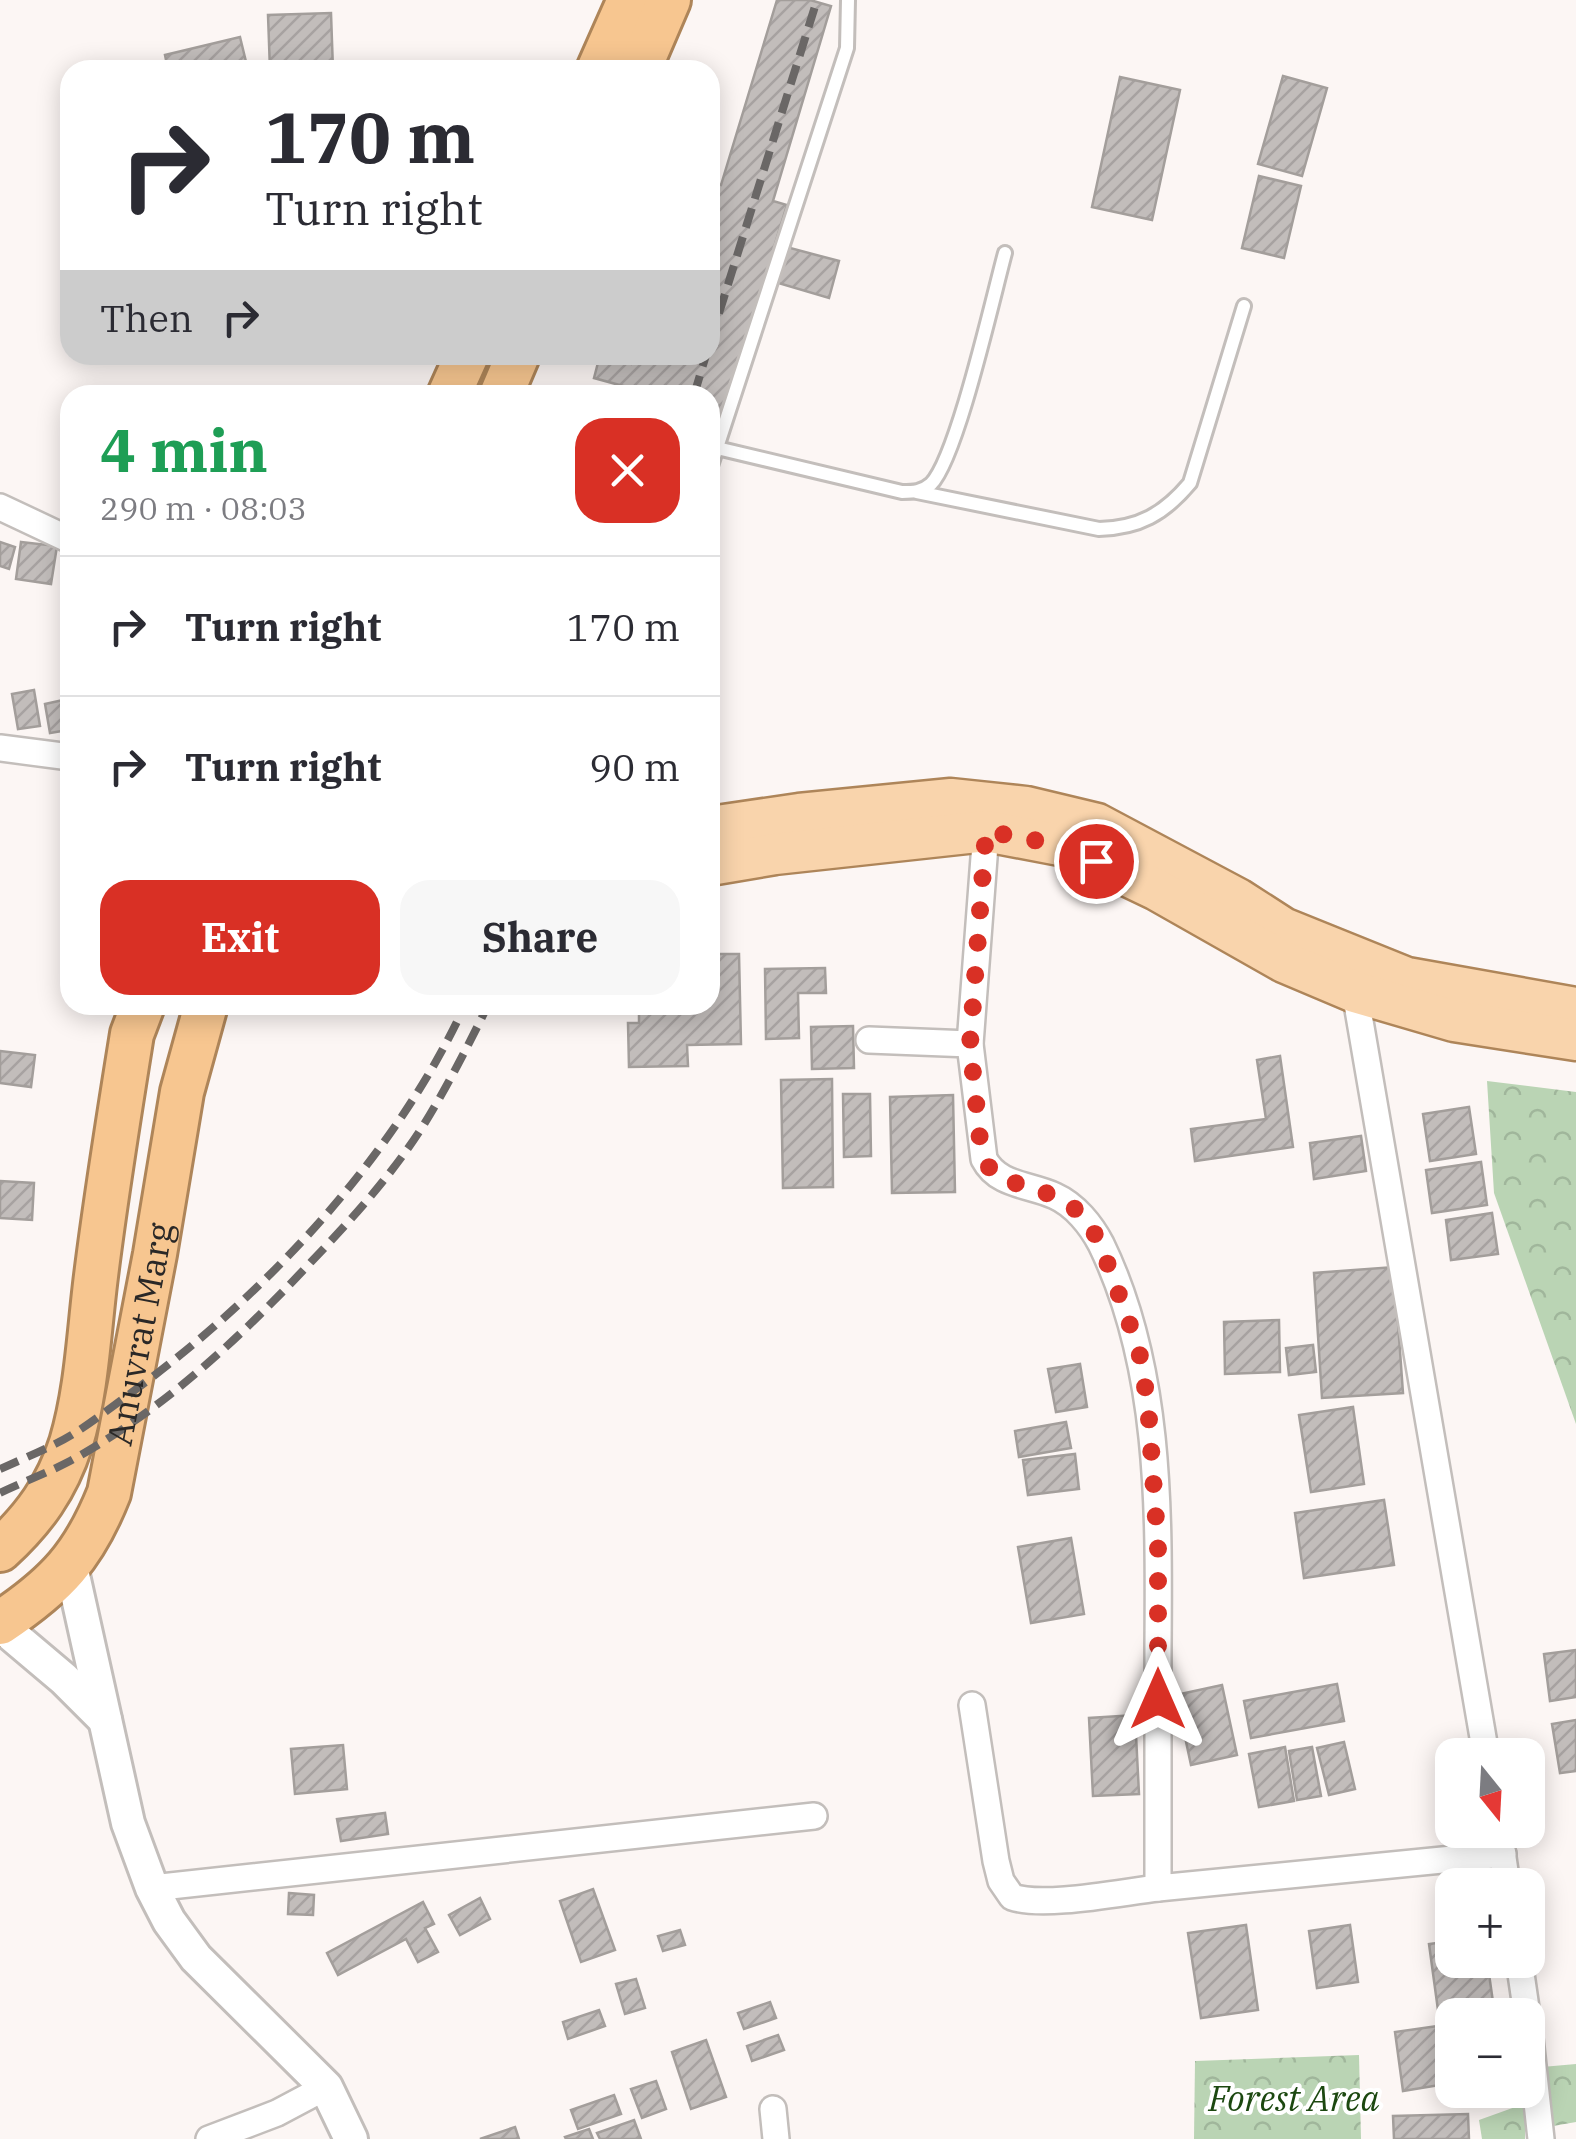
<!DOCTYPE html>
<meta charset="utf-8">
<style>
:root{--surface:#fff;--page:#f7f7f7;--text:#2b2b33;--muted:#7c7c81;--line:#e1e1e2;--accent:#d93025}
body{margin:0;font-family:"IBM Plex Serif",serif;background:var(--page);color:var(--text);height:100vh;display:flex;flex-direction:column;font-size:38px;white-space:nowrap}
*{box-sizing:border-box;margin:0}
p{font-size:32px;color:var(--muted)}
.icon{flex:none;width:55px;height:55px;fill:none;stroke:currentColor;stroke-width:2;stroke-linecap:round;stroke-linejoin:round}
.map{position:relative;flex:1;overflow:hidden}
.drawer{position:absolute;left:60px;top:385px;width:660px;height:630px;display:flex;flex-direction:column;background:var(--surface);border-radius:30px;box-shadow:0 5px 25px #0003}
.drawer>*{flex:none}
.hud{position:absolute;left:60px;top:60px;width:660px;height:305px;border-radius:30px;box-shadow:0 5px 25px #0003;background:#fff;color:var(--text);overflow:hidden}
.needle{width:65px;rotate:162deg}
.tools{position:absolute;left:1435px;top:1738px;display:grid;gap:20px}
.tools a{display:grid;place-items:center;width:110px;height:110px;border-radius:20px;background:var(--surface);box-shadow:0 5px 25px #0003;font-size:50px}
.pin{position:absolute;display:grid;place-items:center;width:85px;height:85px;color:#fff;margin:-42px;border:5px solid #fff;border-radius:50%;box-shadow:0 2px 10px #0007}
.me{position:absolute;width:110px;margin:-55px;rotate:0deg;stroke-linejoin:round;filter:drop-shadow(0 0 8px #0008)}
.turn{display:flex;align-items:center;gap:35px;height:210px;padding:0 40px;font-size:45px}
.turn .icon{width:130px;height:130px;stroke-width:2.5}
.turn b{display:block;font-size:70px;line-height:85px}
.then{display:flex;align-items:center;height:95px;padding:0 40px;background:#0003;gap:20px;font-size:38px}
.round{display:grid;place-items:center;flex:none;width:105px;height:105px;border-radius:30px;background:var(--page)}
.summary{display:flex;align-items:center;justify-content:space-between;height:170px;padding:0 40px}
h1{font-size:60px;font-weight:800;line-height:75px;color:#1e9e55}
.action{display:flex;gap:20px;margin-top:auto;padding:20px 40px}
.action a{flex:1;height:115px;border-radius:30px;background:var(--accent);color:#fff;font-size:40px;font-weight:800;line-height:115px;text-align:center}
.action a+a{background:var(--page);color:var(--text)}
ul{padding:0;list-style:none}
li{display:flex;align-items:center;gap:30px;height:140px;padding:0 40px;border-top:2px solid var(--line)}
li div{flex:1}
li b{display:block;font-size:38px}
li em{font-style:normal}
.map>svg:first-child{display:block}
.forest{fill:url(#forest-crowns)}
.building{fill:url(#building-hatch);stroke:#a39e9b;stroke-width:2.5}
.lines{fill:none;stroke-linecap:round;stroke-linejoin:round}
.service-casing{stroke:#c3bebb;stroke-width:18}
.minor-casing{stroke:#c3bebb;stroke-width:30}
.tertiary-casing{stroke:#c3bebb;stroke-width:38}
.primary-casing{stroke:#ae8559;stroke-width:45}
.trunk-casing{stroke:#ae8559;stroke-width:48}
.service{stroke:#fff;stroke-width:12}
.minor{stroke:#fff;stroke-width:25}
.tertiary{stroke:#fff;stroke-width:32}
.primary{stroke:#f9d4ac;stroke-width:40}
.trunk{stroke:#f7c690;stroke-width:42}
.rail{stroke:#6a6766;stroke-width:8;stroke-dasharray:20 10;stroke-linecap:butt}
.route{stroke:#d93025;stroke-width:18;stroke-dasharray:0 32.4}
.labels{text-anchor:middle;dominant-baseline:central;stroke-width:8;stroke-linejoin:round;paint-order:stroke}
.street-label{font-size:35px;fill:#2a2827;stroke:#fff}
.park-label{font-size:35px;font-style:italic;fill:#1c4810;stroke:#fff}
</style>
<div class="map">
<svg width="1576" height="2139" viewBox="0 0 1576 2139">
<defs>
<pattern id="forest-crowns" width="20" height="18" patternUnits="userSpaceOnUse" patternTransform="scale(2.5)"><rect width="20" height="18" fill="#bad4b4"/><path d="M2 6a3 3 0 1 1 6 0M12 15a3 3 0 1 1 6 0" fill="none" stroke="#a0b69b"/></pattern>
<pattern id="building-hatch" width="6" height="6" patternUnits="userSpaceOnUse" patternTransform="scale(2.5)"><rect width="6" height="6" fill="#c2bdbb"/><path d="M-1 1l2-2M0 6l6-6M5 7l2-2" fill="none" stroke="#a7a2a1"/></pattern>
</defs>
<rect width="100%" height="100%" fill="#fcf6f4"/>
<!-- forest -->
<g class="forest">
<path d="M1487,1081L1576,1092V1424L1494,1193Z"/>
<path d="M1359,2055L1361,2139H1194L1195,2061Z"/>
<path d="M1576,2064V2122L1525,2131V2139H1482L1479,2120L1518,2106L1542,2067Z"/>
</g>
<!-- building -->
<g class="building">
<path d="M777,0H810L831,6L773,201L787,205L775,244L839,261L829,298L765,279L713,449L710,448V395H621L623,386L594,378L600,355H622L620,360L631,364L634,355H710V182L721,185Z"/>
<path d="M331,13L333,70H270L268,15Z"/>
<path d="M240,37L248,70H168L165,55Z"/>
<path d="M1283,76L1327,88L1302,176L1258,164Z"/>
<path d="M1120,77L1180,90L1152,220L1092,207Z"/>
<path d="M1259,176L1301,186L1284,258L1242,248Z"/>
<path d="M0,542L15,547L9,569L0,566Z"/>
<path d="M21,542L57,546L51,584L16,579Z"/>
<path d="M34,690L40,726L18,729L12,694Z"/>
<path d="M63,700L68,730L50,733L45,704Z"/>
<path d="M710,954H739L741,1044L687,1045L688,1066L629,1067L628,1023H639V1005H710Z"/>
<path d="M825,968L826,993H798L799,1038L766,1039L765,969Z"/>
<path d="M853,1026L854,1068L812,1069L811,1027Z"/>
<path d="M0,1051L35,1055L31,1087L0,1083Z"/>
<path d="M1280,1056L1293,1147L1195,1161L1191,1129L1266,1119L1257,1060Z"/>
<path d="M832,1079L833,1187L783,1188L781,1080Z"/>
<path d="M843,1094H870L871,1156L844,1157Z"/>
<path d="M953,1095L955,1192L892,1193L890,1097Z"/>
<path d="M1469,1107L1476,1154L1430,1161L1423,1114Z"/>
<path d="M1361,1136L1366,1171L1314,1179L1310,1143Z"/>
<path d="M1481,1162L1487,1205L1432,1213L1426,1170Z"/>
<path d="M0,1181L34,1183L32,1220L0,1218Z"/>
<path d="M1492,1213L1498,1254L1451,1260L1446,1220Z"/>
<path d="M1394,1267L1403,1393L1322,1398L1314,1273Z"/>
<path d="M1279,1320L1280,1372L1225,1374L1224,1322Z"/>
<path d="M1313,1345L1316,1372L1289,1375L1286,1348Z"/>
<path d="M1080,1364L1087,1407L1056,1412L1048,1369Z"/>
<path d="M1353,1407L1364,1484L1311,1492L1299,1415Z"/>
<path d="M1066,1422L1071,1448L1019,1457L1015,1431Z"/>
<path d="M1075,1454L1079,1489L1028,1495L1023,1460Z"/>
<path d="M1384,1500L1394,1565L1304,1578L1295,1513Z"/>
<path d="M1071,1538L1084,1614L1031,1623L1018,1547Z"/>
<path d="M1576,1650V1697L1550,1701L1544,1654Z"/>
<path d="M1337,1684L1344,1721L1251,1738L1244,1701Z"/>
<path d="M1222,1685L1237,1755L1191,1765L1176,1695Z"/>
<path d="M1135,1715L1139,1794L1093,1796L1089,1718Z"/>
<path d="M1576,1720V1771L1560,1773L1552,1724Z"/>
<path d="M1344,1742L1355,1789L1329,1795L1317,1748Z"/>
<path d="M343,1745L347,1789L295,1794L291,1749Z"/>
<path d="M1285,1747L1294,1801L1259,1807L1249,1754Z"/>
<path d="M1312,1747L1321,1796L1297,1800L1289,1751Z"/>
<path d="M385,1813L388,1834L341,1841L337,1819Z"/>
<path d="M593,1889L615,1950L581,1962L560,1901Z"/>
<path d="M289,1893L314,1895L313,1915L288,1914Z"/>
<path d="M480,1898L490,1919L460,1935L449,1915Z"/>
<path d="M423,1902L434,1924L425,1928L438,1952L418,1962L406,1939L338,1975L327,1953Z"/>
<path d="M1246,1925L1258,2010L1201,2018L1188,1933Z"/>
<path d="M1350,1925L1358,1982L1317,1988L1309,1931Z"/>
<path d="M680,1930L685,1945L663,1951L658,1936Z"/>
<path d="M1452,1941V1960H1487L1493,2002L1438,2010L1429,1944Z"/>
<path d="M636,1979L645,2008L625,2014L616,1984Z"/>
<path d="M770,2002L776,2018L744,2029L738,2013Z"/>
<path d="M599,2010L605,2026L568,2039L563,2022Z"/>
<path d="M1452,2024V2083L1403,2091L1395,2032Z"/>
<path d="M778,2035L784,2050L752,2061L747,2046Z"/>
<path d="M706,2040L726,2097L691,2109L672,2052Z"/>
<path d="M656,2081L666,2109L642,2118L631,2089Z"/>
<path d="M614,2095L621,2114L578,2129L571,2110Z"/>
<path d="M1468,2114L1469,2139H1394L1393,2116Z"/>
<path d="M634,2120L641,2139H600L597,2133Z"/>
<path d="M515,2127L519,2139H480Z"/>
<path d="M589,2129L593,2139H566L565,2137Z"/>
</g>
<g class="lines">
<!-- service casing -->
<g class="service-casing">
<g id="service">
<path d="M717,448L902,492C913,492 922,492 931,484C957,458 993,297 1005,253"/>
<path d="M710,469L847,48L848,0"/>
<path d="M917,492L1099,529C1139,528 1164,514 1190,483L1244,306"/>
</g>
</g>
<!-- minor casing -->
<g class="minor-casing">
<g id="minor">
<path d="M0,507L70,540"/>
<path d="M0,748L70,757"/>
<path d="M986,831L970,1044L984,1159C998,1186 1029,1184 1055,1196C1075,1205 1091,1225 1101,1244C1161,1367 1159,1512 1158,1646C1158,1726 1158,1807 1158,1888L1503,1854"/>
<path d="M1355,992L1486,1755"/>
<path d="M869,1040L970,1044"/>
<path d="M972,1705L996,1861L1001,1881L1012,1897C1044,1908 1122,1892 1158,1888"/>
<path d="M1499,1830L1507,1885"/>
<path d="M152,1888L814,1816"/>
<path d="M1519,1960L1527,2015"/>
<path d="M1528,2020L1541,2139"/>
<path d="M773,2109L776,2139"/>
<path d="M209,2139L277,2113L326,2087"/>
</g>
</g>
<!-- tertiary casing -->
<g class="tertiary-casing">
<g id="tertiary">
<path d="M71,1566L128,1823L152,1888L169,1921L196,1958L326,2087L351,2139"/>
<path d="M0,1625L64,1679L105,1720"/>
</g>
</g>
<!-- primary casing -->
<g class="primary-casing">
<g id="primary">
<path d="M710,827L799,814L951,799L1026,807L1097,824L1238,899L1283,928L1407,978L1576,1008"/>
<path d="M710,865L775,854L986,831L1065,846L1157,890L1284,962L1355,992L1454,1021L1576,1040"/>
</g>
</g>
<!-- trunk casing -->
<g class="trunk-casing">
<g id="trunk">
<path d="M598,70L629,0"/>
<path d="M639,70L669,0"/>
<path d="M449,395L467,355"/>
<path d="M501,395L518,355"/>
<path d="M0,1550C34,1519 57,1487 71,1443C87,1390 89,1331 96,1276C106,1195 119,1115 132,1034L143,1005"/>
<path id="s1" d="M0,1623C57,1585 84,1556 109,1493L155,1254L182,1092L206,1005"/>
</g>
</g>
<!-- service -->
<use href="#service" class="service"/>
<!-- minor -->
<use href="#minor" class="minor"/>
<!-- tertiary -->
<use href="#tertiary" class="tertiary"/>
<!-- primary -->
<use href="#primary" class="primary"/>
<!-- trunk -->
<use href="#trunk" class="trunk"/>
<!-- rail -->
<g class="rail">
<path d="M710,342L817,0"/>
<path d="M694,395L706,355"/>
<path d="M0,1469C18,1461 37,1453 55,1444C82,1431 107,1410 131,1393C265,1295 395,1157 465,1005"/>
<path d="M0,1493C23,1482 47,1473 70,1461C162,1411 240,1338 311,1262C351,1220 391,1176 423,1126C447,1087 468,1046 488,1005"/>
</g>
</g>
<g class="lines">
<!-- route -->
<path class="route" d="M1096,861L1065,846L986,831L970,1044L980,1140L990,1170L1000,1178L1055,1196L1074,1208L1090,1225L1101,1246L1128,1319L1142,1362L1149,1419L1158,1548V1699"/>
</g>
<g class="labels">
<!-- street labels -->
<g class="street-label">
<text stroke="none"><textPath href="#s1" startOffset="335">Anuvrat Marg</textPath></text>
</g>
<!-- park labels -->
<g class="park-label">
<text x="1294" y="2098">Forest Area</text>
</g>
</g>
</svg>
<div class="tools">
<a><svg class="needle" viewBox="-14 -14 28 28"><path d="M0-13l5 13h-10z" fill="#e53935"/><path d="M0 13l5-13h-10z" fill="#7c7c81"/></svg></a>
<a>+</a>
<a>−</a>
</div>
<div class="pin" style="left:1096px;top:861px;background:#d93025"><svg class="icon" aria-label="arrive" viewBox="0 0 24 24"><path d="M6 21V4h12l-3 4 3 4H6"/></svg></div>
<svg class="me" style="left:1158px;top:1699px" viewBox="-20 -20 40 40"><path d="M0-17L14 15 0 8-14 15z" fill="#d93025" stroke="#fff" stroke-width="4"/></svg>
<div class="hud">
<div class="turn"><svg class="icon" aria-label="right" viewBox="0 0 24 24"><path d="M7 20v-9h11M14 6l5 5-5 5"/></svg><div><b>170 m</b>Turn right</div></div>
<div class="then">Then<svg class="icon" aria-label="right" viewBox="0 0 24 24"><path d="M7 20v-9h11M14 6l5 5-5 5"/></svg></div>
</div>
<section class="drawer">
<div class="summary"><div><h1>4 min</h1><p>290 m · 08:03</p></div><a class="round" style="background:#d93025;color:#fff"><svg class="icon" aria-label="close" viewBox="0 0 24 24"><path d="M6 6l12 12M18 6L6 18"/></svg></a></div>
<ul>
<li><svg class="icon" aria-label="right" viewBox="0 0 24 24"><path d="M7 20v-9h11M14 6l5 5-5 5"/></svg><div><b>Turn right</b></div><em>170 m</em></li>
<li><svg class="icon" aria-label="right" viewBox="0 0 24 24"><path d="M7 20v-9h11M14 6l5 5-5 5"/></svg><div><b>Turn right</b></div><em>90 m</em></li>
</ul>
<div class="action"><a>Exit</a><a>Share</a></div>
</section>
</div>
